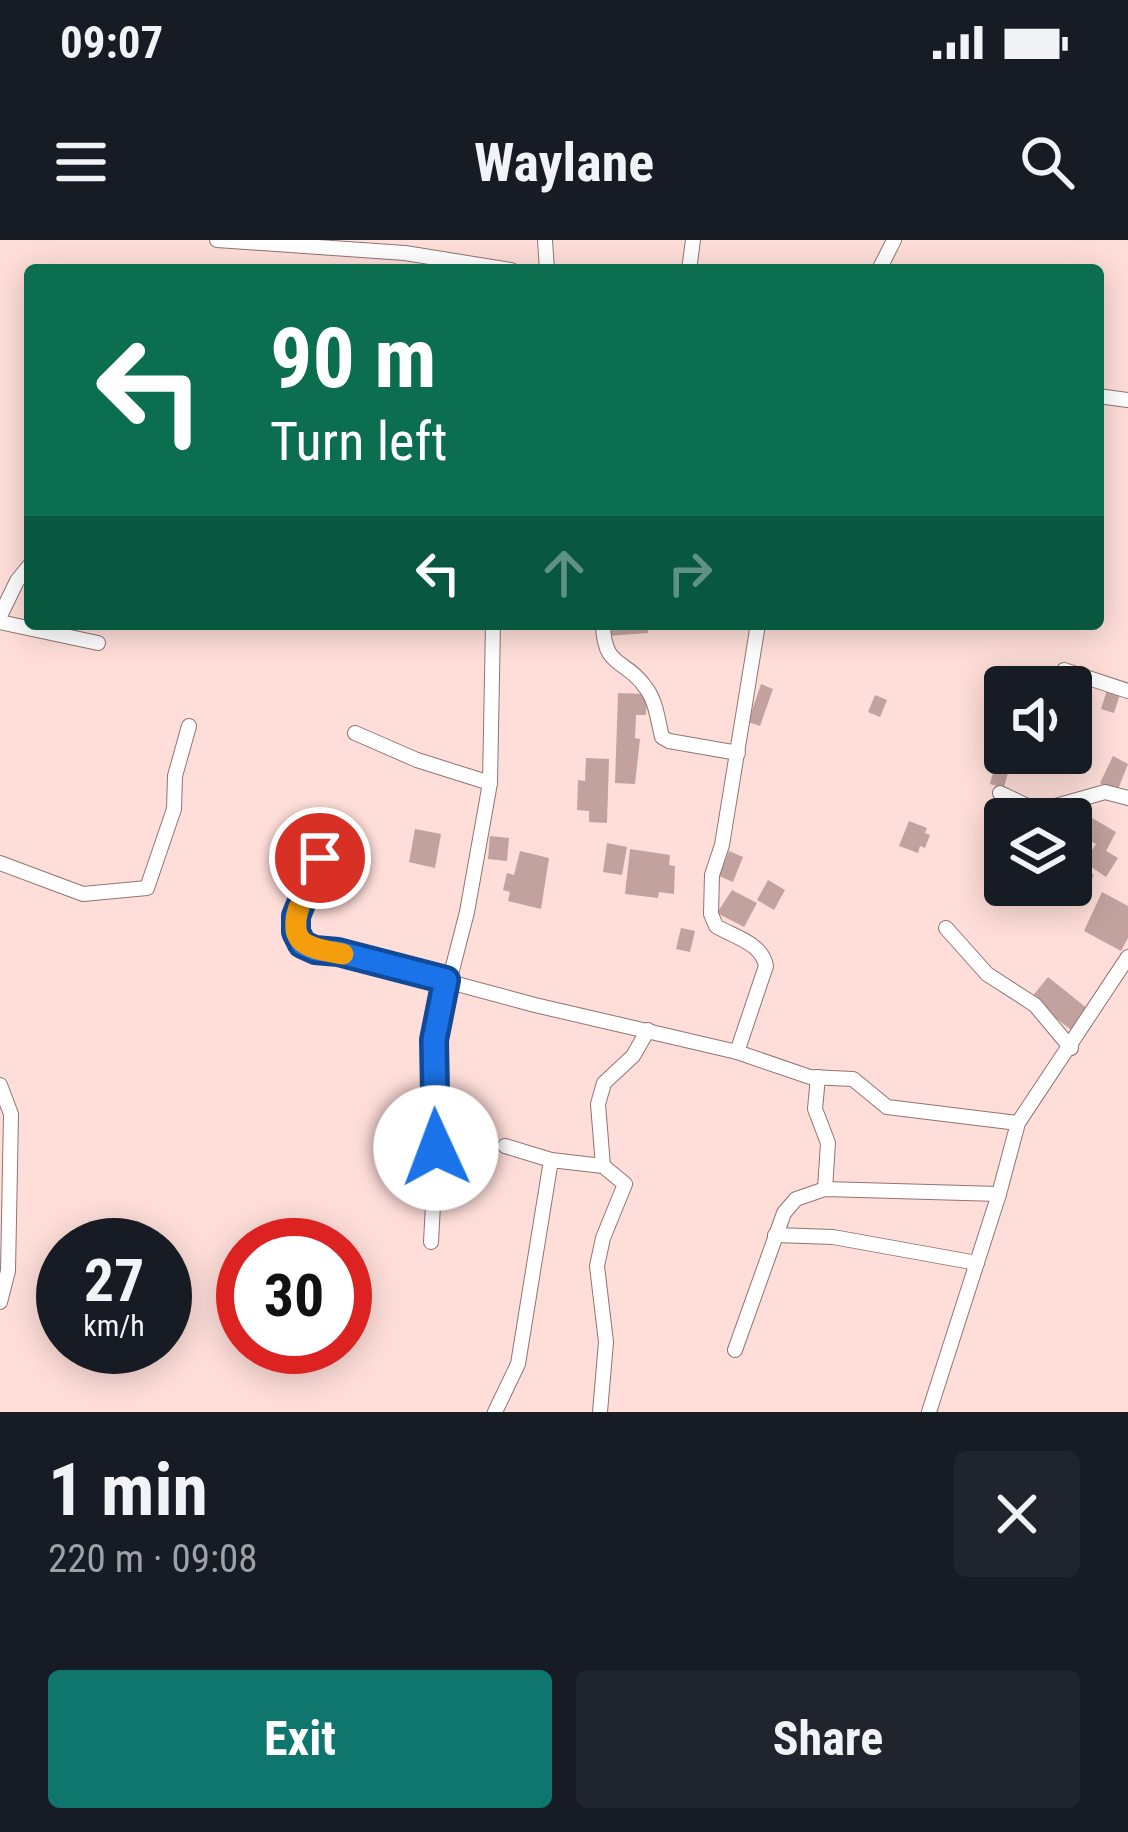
<!DOCTYPE html>
<meta charset="utf-8">
<style>
:root{--surface:#171b24;--page:#20242c;--text:#f1f3f6;--muted:#9ea1a6;--accent:#0f766e}
body{margin:0;font-family:"Roboto Condensed",sans-serif;background:var(--page);color:var(--text);height:100vh;display:flex;flex-direction:column;font-size:45px;white-space:nowrap}
*{box-sizing:border-box;margin:0}
p{font-size:39px;color:var(--muted)}
.icon{flex:none;width:66px;height:66px;fill:none;stroke:currentColor;stroke-width:2;stroke-linecap:round;stroke-linejoin:round}
.map{position:relative;height:1172px;overflow:hidden}
.sheet{display:flex;flex-direction:column;background:var(--surface);flex:1}
.sheet>*{flex:none}
.hud{position:absolute;left:24px;top:24px;width:1080px;height:366px;border-radius:12px;box-shadow:0 6px 30px #0003;background:#0b6e4f;color:#fff;overflow:hidden}
.fabs{position:absolute;left:984px;top:426px;display:grid;gap:24px}
.fabs a{display:grid;place-items:center;width:108px;height:108px;border-radius:12px;background:var(--surface);box-shadow:0 6px 30px #0003;font-size:60px}
.speed{position:absolute;left:36px;top:978px;display:flex;gap:24px;font-size:60px;font-weight:700;text-align:center}
.speed>*{display:grid;place-content:center;width:156px;height:156px;border-radius:50%;background:var(--surface);box-shadow:0 6px 30px #0003;line-height:1}
.speed small{font-size:30px;font-weight:400}
.speed .limit{border:18px solid #d22;background:#fff;color:#111}
.pin{position:absolute;display:grid;place-items:center;width:102px;height:102px;color:#fff;margin:-51px;border:6px solid #fff;border-radius:50%;box-shadow:0 3px 12px #0007}
.me{position:absolute;width:132px;margin:-66px;rotate:358deg;stroke-linejoin:round;filter:drop-shadow(0 0 9px #0008)}
.turn{display:flex;align-items:center;gap:42px;height:252px;padding:0 48px;font-size:54px}
.turn .icon{width:156px;height:156px;stroke-width:2.5}
.turn b{display:block;font-size:84px;line-height:102px}
.lanes{display:flex;align-items:center;height:114px;padding:0 48px;background:#0003;justify-content:center;gap:60px;direction:ltr}
.lanes .off{opacity:.35}
.round{display:grid;place-items:center;flex:none;width:126px;height:126px;border-radius:12px;background:var(--page)}
.head{display:flex;align-items:center;justify-content:space-between;height:204px;padding:0 48px}
h1{font-size:72px;font-weight:700;line-height:90px}
.action{display:flex;gap:24px;margin-top:auto;padding:24px 48px}
.action a{flex:1;height:138px;border-radius:12px;background:var(--accent);color:#fff;font-size:48px;font-weight:700;line-height:138px;text-align:center}
.action a+a{background:var(--page);color:var(--text)}
.status{display:flex;justify-content:space-between;align-items:center;height:84px;padding:0 60px;background:var(--surface);direction:ltr}
.status svg{height:33px;fill:currentColor}
header{display:flex;justify-content:space-between;align-items:center;height:156px;padding:0 48px;background:var(--surface);font-size:54px;font-weight:700}
.map>svg:first-child{display:block}
.building{fill:#c1a29e}
.lines{fill:none;stroke-linecap:round;stroke-linejoin:round}
.minor-casing{stroke:#917470;stroke-width:16}
.minor{stroke:#fff;stroke-width:14}
.route-casing{stroke:#114b97;stroke-width:30}
.route{stroke:#1a73e8;stroke-width:21}
.slow{stroke:#f59e0b;stroke-width:21}
</style>
<div class="status"><b>09:07</b><svg viewBox="0 0 49 12"><path d="M0 12V9h3v3zM5 12V6h3v6zM10 12V3h3v9zM15 12V0h3v12zM26 1h20v11H26zM47 4h2v5h-2z"/></svg></div>
<header><svg class="icon" aria-label="menu" viewBox="0 0 24 24"><path d="M4 6h16M4 12h16M4 18h16"/></svg>Waylane<svg class="icon" aria-label="search" viewBox="0 0 24 24"><circle cx="10" cy="10" r="6"/><path d="M15 15l6 6"/></svg></header>
<div class="map">
<svg width="1128" height="1172" viewBox="0 0 1128 1172">
<rect width="100%" height="100%" fill="#ffded9"/>
<!-- building -->
<g class="building">
<path d="M607,384H648V393L607,396Z"/>
<path d="M761,444L773,449L760,486L748,482Z"/>
<path d="M1108,447L1121,451L1114,473L1101,469Z"/>
<path d="M618,453L647,454L646,475H636L635,498L640,499L635,544L615,543Z"/>
<path d="M1071,454L1091,458L1086,486L1076,484L1077,477L1071,476Z"/>
<path d="M875,455L887,460L880,477L868,472Z"/>
<path d="M998,513L1012,517L1004,548L990,544Z"/>
<path d="M1113,516L1128,524L1117,552L1100,543Z"/>
<path d="M586,518L609,519L607,583L589,582V571L577,570L578,540L585,541Z"/>
<path d="M1092,578L1116,592L1106,611L1118,618L1106,637L1084,622L1096,604L1081,595Z"/>
<path d="M909,581L927,588L925,593L930,595L925,608L920,606L918,613L899,606Z"/>
<path d="M415,589L441,594L435,628L409,622Z"/>
<path d="M490,596L509,598L507,621L488,619Z"/>
<path d="M607,603L627,607L622,635L603,632Z"/>
<path d="M630,609L670,615L669,625L675,626L674,654L659,652L658,658L625,654Z"/>
<path d="M520,611L549,618L541,669L508,661L510,652L503,650L507,633L514,635Z"/>
<path d="M729,611L743,617L733,642L719,636Z"/>
<path d="M1071,621L1094,635L1086,648L1071,639Z"/>
<path d="M768,640L785,650L774,670L757,660Z"/>
<path d="M732,650L757,663L744,687L717,673Z"/>
<path d="M1102,652L1128,666V698L1121,711L1084,691Z"/>
<path d="M681,688L695,691L690,712L676,709Z"/>
<path d="M1048,737L1088,769L1071,790L1031,758Z"/>
</g>
<g class="lines">
<!-- minor casing -->
<g class="minor-casing">
<g id="minor">
<path d="M217,0L405,13L511,30"/>
<path d="M545,0L547,30"/>
<path d="M689,30L693,0"/>
<path d="M879,30L894,0"/>
<path d="M1098,156L1128,160"/>
<path d="M0,376L17,341L30,325"/>
<path d="M0,382L98,403"/>
<path d="M603,384C604,430 626,418 646,448C656,461 658,481 662,497L669,501L738,513"/>
<path d="M1064,430L1128,451"/>
<path d="M355,493L417,520L490,543"/>
<path d="M1000,553L1038,571L1105,552L1128,558"/>
<path d="M333,592C322,614 282,679 301,702C310,712 326,711 338,712L535,765L737,812L810,837L853,839L887,867L1018,883"/>
<path d="M0,623L83,654L147,648L174,569L175,536L189,486"/>
<path d="M946,688L987,734L1035,765L1071,808"/>
<path d="M737,812L766,726C762,703 734,697 716,686L711,674L712,635L722,605L758,384"/>
<path d="M818,837L815,869L828,903L825,949"/>
<path d="M0,845L11,874L8,1031L0,1062"/>
<path d="M505,906L551,920"/>
<path d="M603,926L598,864L604,843L633,816L648,790"/>
<path d="M775,995L833,997L977,1023"/>
<path d="M431,1002L436,909L434,800L467,672L490,543L493,384"/>
<path d="M735,1110L784,973L796,959L825,949L999,954"/>
<path d="M495,1172L518,1124L551,920L603,926L625,944L603,998L597,1026L606,1102L600,1172"/>
<path d="M929,1172L999,954L1018,883L1128,717"/>
</g>
</g>
<!-- minor -->
<use href="#minor" class="minor"/>
</g>
<g class="lines">
<!-- route casing -->
<g class="route-casing">
<path id="route" d="M320,618L296,676V692L302,704L315,710L338,712L446,740L434,800L436,908"/>
</g>
<!-- route -->
<use href="#route" class="route"/>
<!-- slow -->
<path class="slow" d="M299,667C286,708 313,708 343,714"/>
</g>
</svg>
<div class="fabs">
<a><svg class="icon" aria-label="sound" viewBox="0 0 24 24"><path d="M4 9h4l5-4v14l-5-4H4zM17 9q2 3 0 6"/></svg></a>
<a><svg class="icon" aria-label="layers" viewBox="0 0 24 24"><path d="M12 4l9 5-9 5-9-5zM3 14l9 5 9-5"/></svg></a>
</div>
<div class="speed"><div>27<small>km/h</small></div><div class="limit">30</div></div>
<div class="pin" style="left:320px;top:618px;background:#d93025"><svg class="icon" aria-label="arrive" viewBox="0 0 24 24"><path d="M6 21V4h12l-3 4 3 4H6"/></svg></div>
<svg class="me" style="left:436px;top:908px" viewBox="-20 -20 40 40"><circle r="19" fill="#fff"/><path d="M0-13L10 11 0 6-10 11z" fill="#1a73e8"/></svg>
<div class="hud">
<div class="turn"><svg class="icon" aria-label="left" viewBox="0 0 24 24"><path d="M17 20v-9H6M10 6l-5 5 5 5"/></svg><div><b>90 m</b>Turn left</div></div>
<div class="lanes"><svg class="icon" aria-label="left" viewBox="0 0 24 24"><path d="M17 20v-9H6M10 6l-5 5 5 5"/></svg><svg class="icon off" aria-label="ahead" viewBox="0 0 24 24"><path d="M12 20V5M6 11l6-6 6 6"/></svg><svg class="icon off" aria-label="right" viewBox="0 0 24 24"><path d="M7 20v-9h11M14 6l5 5-5 5"/></svg></div>
</div>
</div>
<section class="sheet">
<div class="head"><div><h1>1 min</h1><p>220 m · 09:08</p></div><a class="round"><svg class="icon" aria-label="close" viewBox="0 0 24 24"><path d="M6 6l12 12M18 6L6 18"/></svg></a></div>
<div class="action"><a>Exit</a><a>Share</a></div>
</section>
